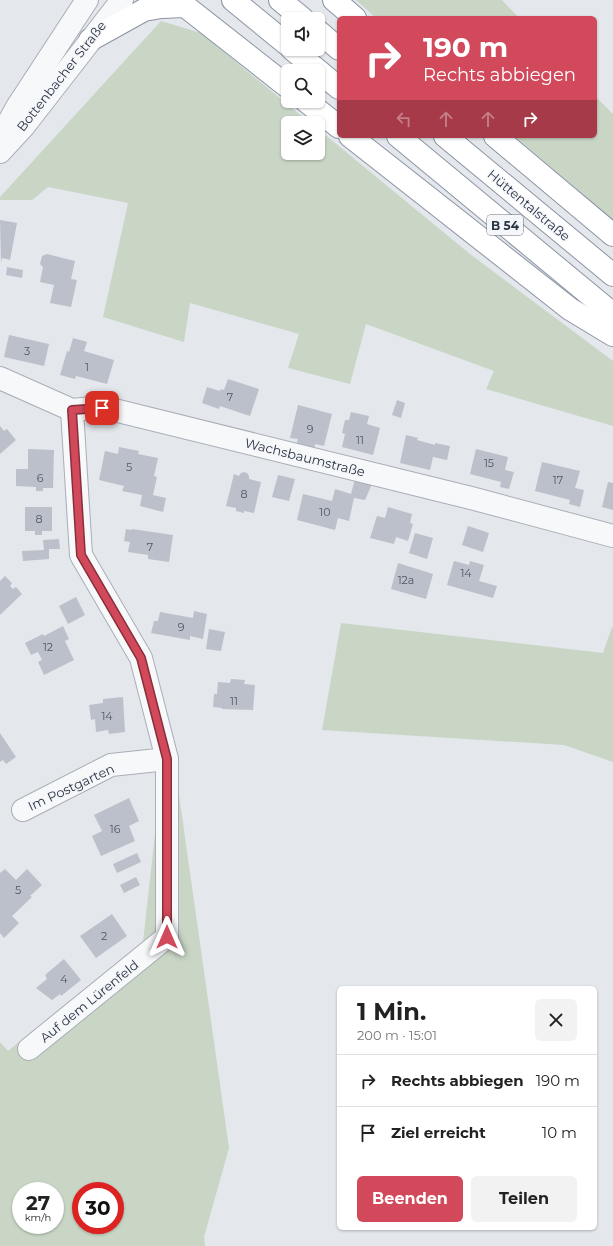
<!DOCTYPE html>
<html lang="de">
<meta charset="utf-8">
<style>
:root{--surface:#fff;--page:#f2f2f2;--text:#222;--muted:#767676;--line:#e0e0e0;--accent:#d1495b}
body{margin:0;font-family:Montserrat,sans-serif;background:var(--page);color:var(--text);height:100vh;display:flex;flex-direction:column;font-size:15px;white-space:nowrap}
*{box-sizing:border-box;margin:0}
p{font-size:13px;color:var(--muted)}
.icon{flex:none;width:22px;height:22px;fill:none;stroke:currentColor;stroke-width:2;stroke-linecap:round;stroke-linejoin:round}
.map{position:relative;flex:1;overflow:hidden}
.side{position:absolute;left:337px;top:986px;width:260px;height:244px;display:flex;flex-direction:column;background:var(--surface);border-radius:6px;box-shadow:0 1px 3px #0004}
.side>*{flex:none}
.banner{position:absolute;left:337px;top:16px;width:260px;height:122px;border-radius:6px;box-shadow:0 1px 3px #0004;background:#d1495b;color:#fff;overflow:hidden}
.fabs{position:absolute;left:281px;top:12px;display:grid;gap:8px}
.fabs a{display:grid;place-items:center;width:44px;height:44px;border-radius:6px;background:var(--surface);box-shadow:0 1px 3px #0004;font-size:20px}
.speed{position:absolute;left:12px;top:1182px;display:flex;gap:8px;font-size:20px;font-weight:700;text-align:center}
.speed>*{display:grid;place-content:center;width:52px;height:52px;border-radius:50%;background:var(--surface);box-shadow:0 1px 3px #0004;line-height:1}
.speed small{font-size:10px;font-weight:400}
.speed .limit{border:6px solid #d22;background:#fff;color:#111}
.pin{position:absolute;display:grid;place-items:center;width:34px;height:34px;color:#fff;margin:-17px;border-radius:8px;box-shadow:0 2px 6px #0006}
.me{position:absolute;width:44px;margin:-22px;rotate:0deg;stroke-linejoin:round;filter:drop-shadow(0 0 3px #0008)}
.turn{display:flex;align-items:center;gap:14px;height:84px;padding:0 20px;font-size:18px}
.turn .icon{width:52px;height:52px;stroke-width:2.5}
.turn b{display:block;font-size:28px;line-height:34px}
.lanes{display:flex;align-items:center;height:38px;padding:0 20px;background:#0003;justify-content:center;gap:20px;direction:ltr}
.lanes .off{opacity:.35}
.round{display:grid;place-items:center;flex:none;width:42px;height:42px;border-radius:6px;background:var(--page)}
.head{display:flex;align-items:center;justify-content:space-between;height:68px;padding:0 20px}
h1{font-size:24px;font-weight:700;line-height:30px}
.button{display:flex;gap:8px;margin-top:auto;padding:8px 20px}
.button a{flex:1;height:46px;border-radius:6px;background:var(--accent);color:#fff;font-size:16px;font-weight:700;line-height:46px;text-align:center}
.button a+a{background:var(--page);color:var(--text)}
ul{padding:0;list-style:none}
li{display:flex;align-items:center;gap:12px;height:52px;padding:0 20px;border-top:1px solid var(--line)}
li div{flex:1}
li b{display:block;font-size:15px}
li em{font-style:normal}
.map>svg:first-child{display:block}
.green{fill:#c9d6c5;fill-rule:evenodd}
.building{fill:#bbc0ca}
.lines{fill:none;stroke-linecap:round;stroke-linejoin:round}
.minor-casing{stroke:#a9aeb7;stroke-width:24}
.highway-casing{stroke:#8b94a3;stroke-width:24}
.minor{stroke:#f7f8fa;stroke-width:22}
.highway{stroke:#fff;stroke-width:22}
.route-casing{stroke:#882f3b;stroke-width:10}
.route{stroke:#d1495b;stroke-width:7}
.labels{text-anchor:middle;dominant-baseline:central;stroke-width:3;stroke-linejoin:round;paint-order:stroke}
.number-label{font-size:11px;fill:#4f5766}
.shield{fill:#f4f6f9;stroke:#676e7b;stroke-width:1}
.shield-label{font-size:12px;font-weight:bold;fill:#2b3445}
.street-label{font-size:13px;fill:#2b3445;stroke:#f4f6f9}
</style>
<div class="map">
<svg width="613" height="1246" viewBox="0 0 613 1246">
<rect width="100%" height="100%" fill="#e4e7ec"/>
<!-- green -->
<g class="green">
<path d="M356,0H502L519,18H376Z"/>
<path d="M161,21L201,33L310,123H288V153H318V129L470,254L613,361V426L486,389L494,371L366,324L350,384L288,368L299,334L190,303L184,342L103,317L128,203L48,187L32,200H0V197Z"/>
<path d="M595,96L613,114V224L583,194L514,136H595Z"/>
<path d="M341,623L603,653L612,627L613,628V762L564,745L322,730Z"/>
<path d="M168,717L229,1148L204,1237L205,1246H0V1042L8,1051L143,942ZM21,1191H55V1225H21ZM81,1191H115V1225H81Z"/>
</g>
<!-- building -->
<g class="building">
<path d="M0,220L17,223L10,260L2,258L1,263Z"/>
<path d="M47,254L75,261L71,279L77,280L71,307L50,303L54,285L40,282L43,267L40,264L42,256Z"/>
<path d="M7,267L23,270L22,278L6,275Z"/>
<path d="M9,335L49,344L44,366L4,357Z"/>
<path d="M73,338L87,342L84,351L114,360L107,384L76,376L75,379L60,375L67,351L69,352Z"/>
<path d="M228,379L259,389L250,416L220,406L219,409L202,403L207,387L220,391L221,389L224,390Z"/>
<path d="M397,400L405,403L401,418L392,415Z"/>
<path d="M298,405L332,414L324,446L315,444L314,450L296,445L298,439L290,438Z"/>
<path d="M351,412L369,416L367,424L380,428L373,455L342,447L345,434L342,433L345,420H349Z"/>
<path d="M0,426L4,431L7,429L16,440L0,454Z"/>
<path d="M406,435L418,438L417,440L435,445V443L450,446L447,460L433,457L430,470L400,463Z"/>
<path d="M119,447L139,451L138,454L158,458L154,476L157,477L153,495L166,498L163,512L140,506L142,495L122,491L124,486L99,480L105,451L118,454Z"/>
<path d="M28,449L54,450L53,488H43V491H36V487L16,486V469H28Z"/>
<path d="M476,449L508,457L505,470L514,472L509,489L500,487L501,482L470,474Z"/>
<path d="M542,462L580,471L575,488L584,490L580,507L569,504L570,500L535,491Z"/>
<path d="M243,472L247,473L249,476V479L261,482L254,513L244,511V513L236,511V508L226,506L234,474L239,476L240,474Z"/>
<path d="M278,475L295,479L289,501L272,497Z"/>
<path d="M355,479L372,484L365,500L354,498L349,521L338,518L335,530L297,520L303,494L332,501L335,489L351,494Z"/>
<path d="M608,482L613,483V510L602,507Z"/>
<path d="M25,507H52V531H42V535H35V531H25Z"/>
<path d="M388,507L412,514L410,523L413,524L408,541L396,537L394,544L370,538L377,516L385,518Z"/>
<path d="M468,526L489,533L483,552L462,545Z"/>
<path d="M126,529L131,530L132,529L173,535L169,562L148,559V555L128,552L130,542L124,541Z"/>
<path d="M415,533L433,538L427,559L409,553Z"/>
<path d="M59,539L60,549H49V559L23,561L22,551L44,550L43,540Z"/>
<path d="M454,561L469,565L470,561L484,565L479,581L497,586L493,598L447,585Z"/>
<path d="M398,563L433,574L426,599L391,589Z"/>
<path d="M5,576L12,583L10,586L13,589L16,587L22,594L0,615V581Z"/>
<path d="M76,597L85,615L68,624L59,606Z"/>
<path d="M194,611L207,614L203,639L190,636V640L151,633L154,621H158L160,612L193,618Z"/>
<path d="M63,626L69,639L65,641L74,660L44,675L38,662L42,660L38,652L31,655L25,643L43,634L44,636Z"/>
<path d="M209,629L225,632L221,651L206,649Z"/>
<path d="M231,679L245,680L244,684L255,685L253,710L222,709V708L213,707L214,694H217L218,682L230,683Z"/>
<path d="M123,697L125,732L109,734L108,730L96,732L95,719L91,720L89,705L103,703V699Z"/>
<path d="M0,733L16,757L6,764L3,760L0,762Z"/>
<path d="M129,798L139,821L129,826L135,841L101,856L92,836L102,831L94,815Z"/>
<path d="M137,853L141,862L117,873L113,864Z"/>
<path d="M5,869L16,880L27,869L42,885L30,896L32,897L12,916L19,923L4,938L0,933V873Z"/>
<path d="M136,877L140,885L124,893L120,885Z"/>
<path d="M112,914L127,936L96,958L80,936Z"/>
<path d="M64,959L81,980L61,996L60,994L52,1000L36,988L47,979L45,975Z"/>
</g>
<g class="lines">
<!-- minor casing -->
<g class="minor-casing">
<g id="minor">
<path d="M0,138L17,107L87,0"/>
<path d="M0,152L24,126L122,0"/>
<path d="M0,378L72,410L102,407L471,498L613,536"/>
<path d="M23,810L111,765L167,759"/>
<path d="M29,1049L167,937V759L141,658L81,555L72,410"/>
</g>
</g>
<!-- highway casing -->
<g class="highway-casing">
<g id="highway">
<path d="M182,0L185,6L288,87"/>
<path d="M233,0L288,45"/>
<path d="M280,0L303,19"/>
<path d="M334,0L355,18"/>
<path d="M318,31L339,49"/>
<path d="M90,40L144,10L161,7L185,6"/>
<path d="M292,49L339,88"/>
<path d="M306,101L339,127"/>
<path d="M350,136L570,309L613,335"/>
<path d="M398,136L613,314"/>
<path d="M445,136L613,275"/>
<path d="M495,136L613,235"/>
</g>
</g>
<!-- minor -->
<use href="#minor" class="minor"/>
<!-- highway -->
<use href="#highway" class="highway"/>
</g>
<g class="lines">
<!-- route casing -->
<g class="route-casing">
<path id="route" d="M102,408L72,410L81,555L141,658L167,759V937"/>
</g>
<!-- route -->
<use href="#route" class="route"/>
</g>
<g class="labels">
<!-- number labels -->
<g class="number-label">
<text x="27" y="351">3</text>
<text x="87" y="367">1</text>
<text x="230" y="397">7</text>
<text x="310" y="429">9</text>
<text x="360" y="440">11</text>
<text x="489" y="463">15</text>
<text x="129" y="467">5</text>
<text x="40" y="478">6</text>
<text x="558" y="480">17</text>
<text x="244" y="494">8</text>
<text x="325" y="512">10</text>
<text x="39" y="519">8</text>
<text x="150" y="547">7</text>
<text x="466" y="573">14</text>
<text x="406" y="580">12a</text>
<text x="181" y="627">9</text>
<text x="48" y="647">12</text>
<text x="234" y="701">11</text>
<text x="107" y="716">14</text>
<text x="115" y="829">16</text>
<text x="18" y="890">5</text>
<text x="104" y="936">2</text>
<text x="64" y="979">4</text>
</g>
<!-- shield labels -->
<rect class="shield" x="487" y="215" width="36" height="20" rx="3"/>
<g class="shield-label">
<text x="505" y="225">B 54</text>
</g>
<!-- street labels -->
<g class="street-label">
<text transform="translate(61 76) rotate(-52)">Bottenbacher Straße</text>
<text transform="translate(529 205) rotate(40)">Hüttentalstraße</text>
<text transform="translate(305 457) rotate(14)">Wachsbaumstraße</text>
<text transform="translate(71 787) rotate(-25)">Im Postgarten</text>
<text transform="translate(89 1001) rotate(-39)">Auf dem Lürenfeld</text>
</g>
</g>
</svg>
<div class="fabs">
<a><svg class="icon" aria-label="sound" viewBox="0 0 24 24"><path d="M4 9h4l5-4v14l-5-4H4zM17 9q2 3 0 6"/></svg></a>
<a><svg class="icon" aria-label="search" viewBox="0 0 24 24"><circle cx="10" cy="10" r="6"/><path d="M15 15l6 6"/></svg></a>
<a><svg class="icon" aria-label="layers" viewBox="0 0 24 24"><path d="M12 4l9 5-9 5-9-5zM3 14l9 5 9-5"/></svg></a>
</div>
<div class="speed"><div>27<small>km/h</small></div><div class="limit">30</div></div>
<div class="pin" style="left:102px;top:408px;background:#d93025"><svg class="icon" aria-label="arrive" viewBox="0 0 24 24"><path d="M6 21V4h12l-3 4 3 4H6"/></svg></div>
<svg class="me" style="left:167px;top:937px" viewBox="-20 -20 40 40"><path d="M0-17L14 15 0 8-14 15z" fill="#d1495b" stroke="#fff" stroke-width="4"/></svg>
<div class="banner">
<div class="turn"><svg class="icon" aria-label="right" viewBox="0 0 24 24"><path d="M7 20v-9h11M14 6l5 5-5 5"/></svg><div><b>190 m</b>Rechts abbiegen</div></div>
<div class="lanes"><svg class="icon off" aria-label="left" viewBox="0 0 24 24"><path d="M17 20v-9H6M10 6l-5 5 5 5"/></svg><svg class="icon off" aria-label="ahead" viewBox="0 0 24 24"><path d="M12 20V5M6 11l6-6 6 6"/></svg><svg class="icon off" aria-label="ahead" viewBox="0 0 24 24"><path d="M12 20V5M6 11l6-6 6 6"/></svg><svg class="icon" aria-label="right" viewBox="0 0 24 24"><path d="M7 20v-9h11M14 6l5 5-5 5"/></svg></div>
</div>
<section class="side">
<div class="head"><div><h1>1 Min.</h1><p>200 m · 15:01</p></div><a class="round"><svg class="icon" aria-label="close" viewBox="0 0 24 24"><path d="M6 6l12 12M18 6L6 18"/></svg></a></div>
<ul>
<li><svg class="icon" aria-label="right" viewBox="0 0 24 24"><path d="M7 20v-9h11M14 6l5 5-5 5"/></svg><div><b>Rechts abbiegen</b></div><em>190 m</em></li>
<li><svg class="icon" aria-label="arrive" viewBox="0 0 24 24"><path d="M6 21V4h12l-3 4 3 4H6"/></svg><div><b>Ziel erreicht</b></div><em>10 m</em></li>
</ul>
<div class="button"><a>Beenden</a><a>Teilen</a></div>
</section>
</div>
